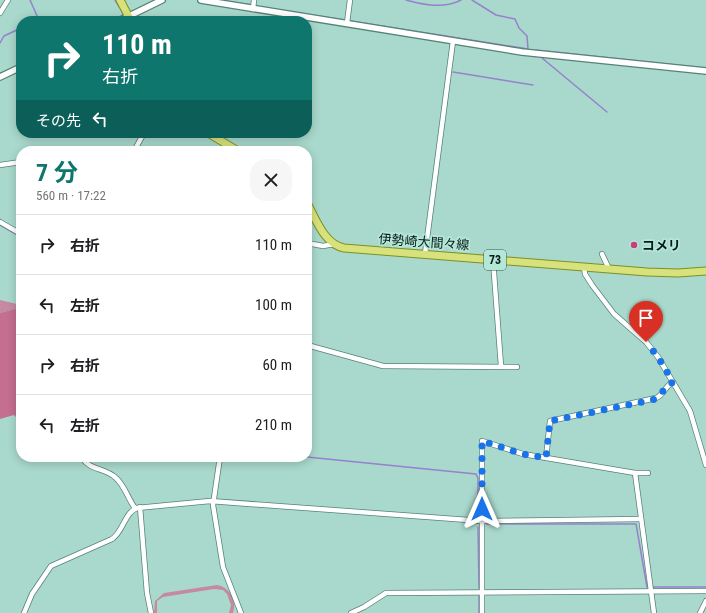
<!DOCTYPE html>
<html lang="ja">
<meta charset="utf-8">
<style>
:root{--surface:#fff;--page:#f6f6f6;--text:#202124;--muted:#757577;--line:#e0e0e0;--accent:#0f766e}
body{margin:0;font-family:"Roboto Condensed","Noto Sans JP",sans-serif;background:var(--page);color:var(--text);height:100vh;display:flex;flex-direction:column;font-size:15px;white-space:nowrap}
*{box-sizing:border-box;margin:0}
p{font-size:13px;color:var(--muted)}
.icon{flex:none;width:22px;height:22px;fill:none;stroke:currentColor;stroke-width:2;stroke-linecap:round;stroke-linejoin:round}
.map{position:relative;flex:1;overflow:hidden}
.side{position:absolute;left:16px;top:146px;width:296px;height:316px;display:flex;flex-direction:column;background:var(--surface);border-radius:16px;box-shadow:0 2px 10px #0003}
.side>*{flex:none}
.hud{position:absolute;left:16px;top:16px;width:296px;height:122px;border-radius:16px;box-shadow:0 2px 10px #0003;background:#0f766e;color:#fff;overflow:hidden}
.pin{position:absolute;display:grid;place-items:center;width:34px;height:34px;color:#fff;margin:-41px -17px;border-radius:50% 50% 50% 0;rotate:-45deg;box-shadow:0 0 4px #0007}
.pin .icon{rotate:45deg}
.me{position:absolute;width:44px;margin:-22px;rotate:0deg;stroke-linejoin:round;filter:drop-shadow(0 0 3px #0008)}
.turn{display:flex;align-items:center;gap:14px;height:84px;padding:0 20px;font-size:18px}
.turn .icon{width:52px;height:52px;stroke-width:2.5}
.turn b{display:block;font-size:28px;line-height:34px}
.then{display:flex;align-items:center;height:38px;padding:0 20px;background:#0003;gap:8px;font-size:15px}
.round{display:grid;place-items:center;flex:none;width:42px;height:42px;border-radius:16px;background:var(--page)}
.summary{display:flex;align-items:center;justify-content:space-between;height:68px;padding:0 20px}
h1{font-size:24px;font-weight:700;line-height:30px;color:var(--accent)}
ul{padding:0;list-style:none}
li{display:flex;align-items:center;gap:12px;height:60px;padding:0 20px;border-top:1px solid var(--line)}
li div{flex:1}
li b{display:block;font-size:15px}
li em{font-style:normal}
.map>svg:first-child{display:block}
.green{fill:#c58a9f}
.forest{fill:#c46f8f}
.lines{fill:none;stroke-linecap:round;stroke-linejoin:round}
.stream{stroke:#9780cd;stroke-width:1.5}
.minor-casing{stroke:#558377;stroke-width:6}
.tertiary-casing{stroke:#558377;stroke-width:8}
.primary-casing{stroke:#7d9021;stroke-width:9}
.minor{stroke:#fff;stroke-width:4.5}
.tertiary{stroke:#fff;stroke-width:5.5}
.primary{stroke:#d7e27d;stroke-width:7}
.route{stroke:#1a73e8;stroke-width:7;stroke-dasharray:0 12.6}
.poi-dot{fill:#c73f7d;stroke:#b5e7d9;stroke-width:1.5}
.labels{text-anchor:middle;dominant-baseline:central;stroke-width:3.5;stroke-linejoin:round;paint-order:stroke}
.shield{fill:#b5e7d9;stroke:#3b5850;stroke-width:1}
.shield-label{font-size:12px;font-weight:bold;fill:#071a16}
.street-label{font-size:13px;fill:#071a16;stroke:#b5e7d9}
.poi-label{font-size:13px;font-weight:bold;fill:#071a16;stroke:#b5e7d9;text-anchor:start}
</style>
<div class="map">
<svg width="706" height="613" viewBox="0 0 706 613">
<rect width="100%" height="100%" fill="#a9d9cc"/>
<!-- green -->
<g class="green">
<path d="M0,300L21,305V311L15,309L0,313Z"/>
<path d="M217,585C230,587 237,601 233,613H229L231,605L227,594L223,590L214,589L163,597L157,601V613H154L155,601L164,593Z"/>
</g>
<!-- forest -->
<path class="forest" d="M15,309L21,311V426L17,418L14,415L0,419V313Z"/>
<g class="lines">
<!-- stream -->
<g class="stream">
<path d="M30,0L38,18L36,21"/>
<path d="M115,0L123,13"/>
<path d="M220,0L252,5"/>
<path d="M406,0C424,5 444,9 461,0"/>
<path d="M261,7L345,20"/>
<path d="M132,12L141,7"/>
<path d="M111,21L123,15"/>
<path d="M351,21L528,49L527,36L519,28L515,19L496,15L472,0"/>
<path d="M0,43L4,36L21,28"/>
<path d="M535,50L705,68"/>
<path d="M542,58L607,112"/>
<path d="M453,72L533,85"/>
<path d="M0,74L15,67"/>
<path d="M0,225L21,237"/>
<path d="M307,457L476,474L478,478V517"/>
<path d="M487,524H636L647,587"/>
<path d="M478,527L479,588"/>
<path d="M653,587H706"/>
<path d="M479,595V613"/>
</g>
<!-- minor casing -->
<g class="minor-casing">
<g id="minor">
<path d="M253,9L254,0"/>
<path d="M0,13L8,0"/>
<path d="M347,23L350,0"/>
<path d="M134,151L144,133"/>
<path d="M0,165L21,162"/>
<path d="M0,222L21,234"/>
<path d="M307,243L323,246L334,244"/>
<path d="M425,254L453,41"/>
<path d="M602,254L609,269"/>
<path d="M493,260L501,366"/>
<path d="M584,267L585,274L592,285L614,314L646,342L658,357L690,411L706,465"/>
<path d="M307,345L383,366L517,367"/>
<path d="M81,457C92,472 104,467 116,478C125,486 128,499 135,508"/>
<path d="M220,457L213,505L223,567L241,613"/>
<path d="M546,458L550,421L656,398C664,395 665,386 673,382"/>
<path d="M635,473L654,613"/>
<path d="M140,507L147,593L151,613"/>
<path d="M24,613L32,594L51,566L112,539C123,532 125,512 137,508L210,501L482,521L641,519"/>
<path d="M351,613L364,607L386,593L706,591"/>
<path d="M482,613V441L523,454L635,473H648"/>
<path d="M700,613L706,601"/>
</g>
</g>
<!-- tertiary casing -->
<g class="tertiary-casing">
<g id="tertiary">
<path d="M201,0L522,52L706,71"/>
<path d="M119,21L162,0"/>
<path d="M0,77L21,67"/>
</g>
</g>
<!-- primary casing -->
<g class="primary-casing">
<g id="primary">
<path d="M120,0L131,21"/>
<path d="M208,133L238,151"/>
<path d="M307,203C316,219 324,244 344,248L647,272L678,273L706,271"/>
</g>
</g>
<!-- minor -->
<use href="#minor" class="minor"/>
<!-- tertiary -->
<use href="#tertiary" class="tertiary"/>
<!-- primary -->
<use href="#primary" class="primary"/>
</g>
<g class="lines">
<!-- route -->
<path class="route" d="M482,509V441L523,454L546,458L550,421L652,400C663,396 663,387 673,382L658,357L646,342"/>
</g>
<!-- markers -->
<circle class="poi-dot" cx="634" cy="245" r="4"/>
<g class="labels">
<!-- shield labels -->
<rect class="shield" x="484" y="250" width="22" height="20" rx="3"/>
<g class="shield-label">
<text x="495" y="260">73</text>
</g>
<!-- street labels -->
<g class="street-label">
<text transform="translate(424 242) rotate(4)">伊勢崎大間々線</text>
</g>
<!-- poi labels -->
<g class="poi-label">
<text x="642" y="245">コメリ</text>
</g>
</g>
</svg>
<div class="pin" style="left:646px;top:342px;background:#d93025"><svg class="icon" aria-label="arrive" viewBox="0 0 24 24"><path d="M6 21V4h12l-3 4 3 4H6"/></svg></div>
<svg class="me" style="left:482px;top:509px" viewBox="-20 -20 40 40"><path d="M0-17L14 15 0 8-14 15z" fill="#1a73e8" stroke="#fff" stroke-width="4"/></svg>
<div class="hud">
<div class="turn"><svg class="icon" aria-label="right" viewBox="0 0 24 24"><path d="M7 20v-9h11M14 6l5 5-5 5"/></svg><div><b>110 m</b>右折</div></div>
<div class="then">その先<svg class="icon" aria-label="left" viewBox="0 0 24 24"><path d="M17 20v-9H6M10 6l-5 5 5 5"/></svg></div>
</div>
<section class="side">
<div class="summary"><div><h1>7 分</h1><p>560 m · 17:22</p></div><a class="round"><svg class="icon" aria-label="close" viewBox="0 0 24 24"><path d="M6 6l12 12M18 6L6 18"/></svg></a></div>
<ul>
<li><svg class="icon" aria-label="right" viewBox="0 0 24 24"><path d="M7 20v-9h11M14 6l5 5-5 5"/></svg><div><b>右折</b></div><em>110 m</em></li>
<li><svg class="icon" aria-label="left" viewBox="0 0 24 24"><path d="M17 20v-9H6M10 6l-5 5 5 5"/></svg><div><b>左折</b></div><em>100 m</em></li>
<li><svg class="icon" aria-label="right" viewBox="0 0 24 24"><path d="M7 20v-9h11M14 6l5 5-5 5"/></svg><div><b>右折</b></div><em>60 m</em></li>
<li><svg class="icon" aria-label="left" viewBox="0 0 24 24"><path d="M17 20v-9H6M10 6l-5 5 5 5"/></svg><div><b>左折</b></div><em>210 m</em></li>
</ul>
</section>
</div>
